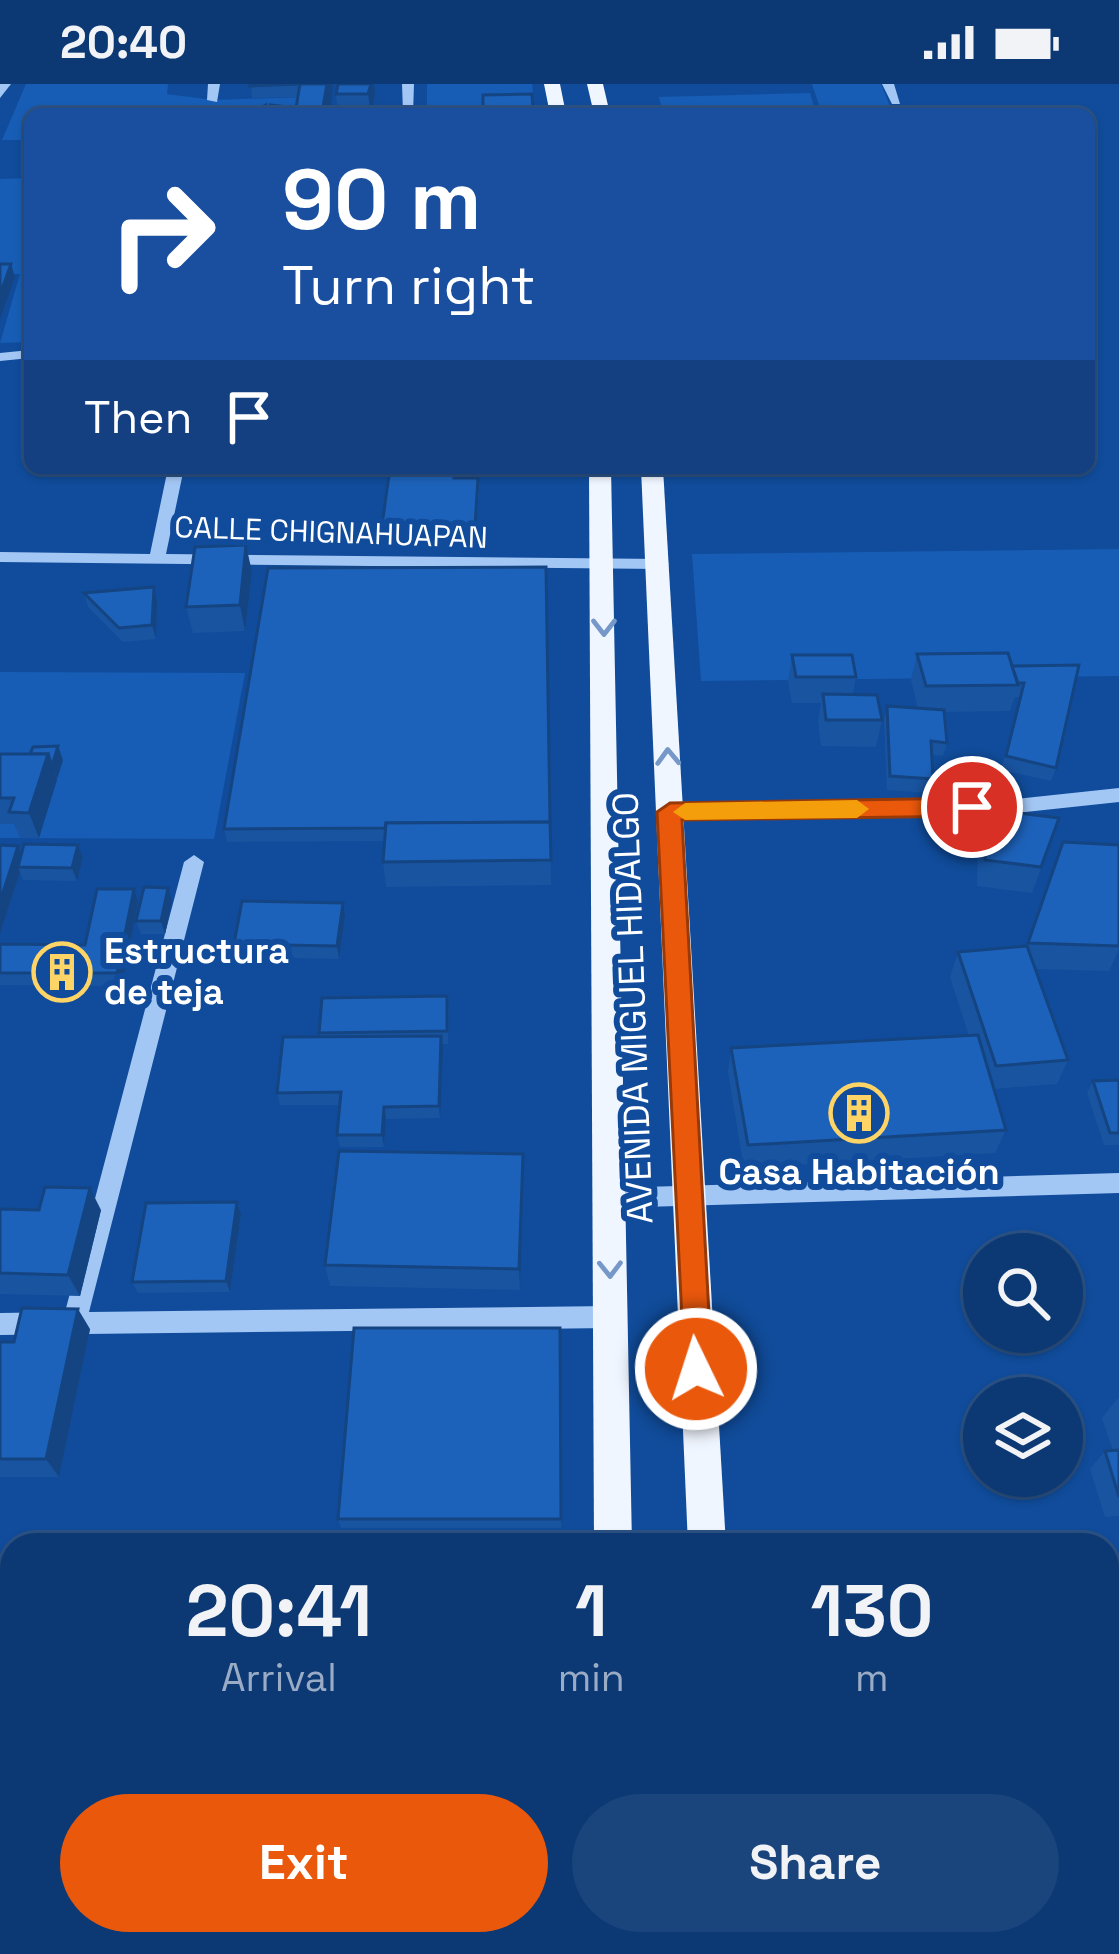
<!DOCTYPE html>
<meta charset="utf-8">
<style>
:root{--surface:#0c3974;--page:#1a447c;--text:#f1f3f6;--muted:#9aacc5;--line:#2c5386;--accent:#ea580c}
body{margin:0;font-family:"Space Grotesk",sans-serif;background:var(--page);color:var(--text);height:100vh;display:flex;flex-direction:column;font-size:45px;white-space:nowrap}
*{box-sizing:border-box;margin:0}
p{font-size:39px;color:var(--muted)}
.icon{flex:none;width:66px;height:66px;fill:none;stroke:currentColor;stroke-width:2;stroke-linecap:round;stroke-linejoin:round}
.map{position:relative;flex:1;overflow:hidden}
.details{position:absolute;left:0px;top:1449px;width:1119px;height:423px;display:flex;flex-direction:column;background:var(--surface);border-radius:36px 36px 0 0;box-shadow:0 3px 9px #0004,0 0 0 3px var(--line)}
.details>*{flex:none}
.banner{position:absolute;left:24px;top:24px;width:1071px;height:366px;border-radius:18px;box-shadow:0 3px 9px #0004,0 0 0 3px var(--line);background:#1a4fa0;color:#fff;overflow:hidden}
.controls{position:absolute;left:963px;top:1149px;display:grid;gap:24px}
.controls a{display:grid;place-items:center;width:120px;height:120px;border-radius:50%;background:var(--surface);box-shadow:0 3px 9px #0004,0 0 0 3px var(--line);font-size:60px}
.pin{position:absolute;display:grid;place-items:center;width:102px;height:102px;color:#fff;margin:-51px;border:6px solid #fff;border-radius:50%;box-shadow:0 3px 12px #0007}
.me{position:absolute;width:132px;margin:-66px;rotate:356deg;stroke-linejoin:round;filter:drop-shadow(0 0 9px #0008)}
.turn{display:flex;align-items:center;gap:42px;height:252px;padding:0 60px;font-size:54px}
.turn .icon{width:156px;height:156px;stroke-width:2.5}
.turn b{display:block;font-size:84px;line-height:102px}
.then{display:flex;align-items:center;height:114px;padding:0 60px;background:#0003;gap:24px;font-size:45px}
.eta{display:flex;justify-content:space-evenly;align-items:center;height:204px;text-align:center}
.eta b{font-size:72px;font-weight:700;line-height:84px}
.cta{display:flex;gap:24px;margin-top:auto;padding:24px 60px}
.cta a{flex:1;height:138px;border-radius:72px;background:var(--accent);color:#fff;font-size:48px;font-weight:700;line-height:138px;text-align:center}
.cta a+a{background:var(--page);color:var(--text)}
.status{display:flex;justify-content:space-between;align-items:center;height:84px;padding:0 60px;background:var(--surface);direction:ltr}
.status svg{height:33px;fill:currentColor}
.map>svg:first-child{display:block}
.green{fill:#175db5}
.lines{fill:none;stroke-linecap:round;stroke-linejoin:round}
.minor{fill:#a3c7f5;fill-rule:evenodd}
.major{fill:#f0f6ff;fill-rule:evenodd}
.wall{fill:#1954a0}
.shaded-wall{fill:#144582}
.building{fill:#1d62ba;stroke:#144582;stroke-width:3}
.oneway{stroke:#7598c8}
.route{fill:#ea580c;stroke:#983908;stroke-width:3}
.slow{fill:#f59e0b}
.labels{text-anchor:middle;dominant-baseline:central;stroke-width:12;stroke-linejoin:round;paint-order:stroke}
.far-street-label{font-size:30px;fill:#fff;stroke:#104c9b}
.poi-label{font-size:36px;font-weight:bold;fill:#fff;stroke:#104c9b;text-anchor:start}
.street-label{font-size:36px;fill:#fff;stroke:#104c9b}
</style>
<div class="status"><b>20:40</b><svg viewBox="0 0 49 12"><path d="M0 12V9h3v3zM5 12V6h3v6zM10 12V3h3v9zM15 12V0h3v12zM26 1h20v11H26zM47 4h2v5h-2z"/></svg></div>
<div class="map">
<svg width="1119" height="1870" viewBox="0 0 1119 1870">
<rect width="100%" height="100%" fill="#104c9b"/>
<!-- green -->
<g class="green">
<path d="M26,0H168L167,10L213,16L305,13L299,30L234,25L238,30H30V56H2Z"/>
<path d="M427,0H532L534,19L484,20L483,30H427Z"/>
<path d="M812,0H881L893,30H822Z"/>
<path d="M810,9L816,30H663L659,13Z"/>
<path d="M30,94V258L0,259L20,190H0V95Z"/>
<path d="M1119,465V592L701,597L692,470Z"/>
<path d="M0,588L245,589L214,755L0,754Z"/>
</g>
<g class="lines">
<!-- minor -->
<g class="minor">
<path d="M0,0H11L0,14Z"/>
<path d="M208,0H220L217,18L207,16Z"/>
<path d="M402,0H414L413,30L403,28Z"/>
<path d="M882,0H894L900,20H892Z"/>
<path d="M30,266V274L0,277V269Z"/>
<path d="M168,384H184L166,470L661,475L669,480L661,485L0,478V468L150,470Z"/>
<path d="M1119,704V718L1015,729L670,735L661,728L670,721L1015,715Z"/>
<path d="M194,771L204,778L89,1228L610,1222L619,1225L622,1233L619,1241L610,1244L0,1251V1229L65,1228L184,778Z"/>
<path d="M1119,1089V1109L609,1124L601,1121L598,1114L601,1107L609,1104Z"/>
</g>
<!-- major -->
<g class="major">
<path d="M544,0H560L566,30H550Z"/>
<path d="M587,0H603L610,30H594Z"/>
<path d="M589,384H611L632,1461H594Z"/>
<path d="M641,384H663L726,1461H688Z"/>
<rect x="596" y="1860" width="44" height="10"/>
<rect x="706" y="1860" width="44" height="10"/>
</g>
</g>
<!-- wall -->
<g class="wall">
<path d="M251,0H333L329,30H272L271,21L296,24L298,13L252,14Z"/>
<path d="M336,10L375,11L371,30H338Z"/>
<path d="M456,394L479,408L475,456L383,455L382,441Z"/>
<path d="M546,483L551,801L386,803L383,778L384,757L227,758L224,745Z"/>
<path d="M252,488L245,547L193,549L186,523Z"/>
<path d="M84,509L157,517L156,555L123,558L88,523Z"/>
<path d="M917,570L1012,582L1079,581L1056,684L1051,697L1001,686L1020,613H1015L1010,627L944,628L947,659L943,672L931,671L933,695L929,709L887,706L884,636L887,622L918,625L911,596Z"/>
<path d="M792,571L856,593L853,610L882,636L876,663L821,662L818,636L821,619H792L788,598Z"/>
<path d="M0,670L63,676L39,754H20L14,740H0Z"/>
<path d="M986,725L1059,734L1032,809L977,802L978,751Z"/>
<path d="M1063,758L1119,761V865L1109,887L1035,885L1068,976L1057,1000L994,1005L1006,1046L995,1069L744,1084L728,988L731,964L969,952L950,893L958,868L1026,862Z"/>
<path d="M78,761L83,774L77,797L23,796L20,788L0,850L18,762L22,769Z"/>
<path d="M134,805L138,818L122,902L0,901V860L85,861Z"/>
<path d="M172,817L165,850H141L136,837Z"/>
<path d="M343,819L345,832L339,875L238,873L234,860Z"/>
<path d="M449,924L448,960H442L440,1034L386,1035L384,1063H340L337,1051L340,1021H280L277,1009L320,953L319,949Z"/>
<path d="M1119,996V1061H1104L1087,1009L1093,997Z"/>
<path d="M523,1070L520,1206L330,1202L325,1181Z"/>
<path d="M237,1118L241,1130L230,1208L138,1209L132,1198Z"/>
<path d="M0,1125L101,1126L80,1212L0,1210Z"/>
<path d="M560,1244L561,1444H341L338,1435Z"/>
<path d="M90,1245L59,1393H0V1258H14Z"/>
<path d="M1117,1315H1119V1432L1105,1433L1090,1385L1105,1367H1113L1102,1334Z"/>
</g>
<!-- shaded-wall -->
<g class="shaded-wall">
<path d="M327,0H333L332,13L329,30H324L323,23Z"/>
<path d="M371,0H374L375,11L371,30L368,10Z"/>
<path d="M11,180L15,193L0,235V211Z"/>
<path d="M246,461L252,488L245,547L240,521Z"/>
<path d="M154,503L157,517L156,555L152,541Z"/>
<path d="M58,662L63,676L57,695L52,682Z"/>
<path d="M48,670L57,696L39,754L29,729Z"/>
<path d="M78,761L83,774L77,797L72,784Z"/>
<path d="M18,762L24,775L18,783L20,788L0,850V818Z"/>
<path d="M168,804L172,817L165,850L161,837Z"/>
<path d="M134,805L138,818L122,902L117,889Z"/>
<path d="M343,819L345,832L339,875L337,862Z"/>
<path d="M441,952L443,964L440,1034L439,1022Z"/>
<path d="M384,1023L386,1035L384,1063L382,1051Z"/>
<path d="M523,1070V1093L520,1206L519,1185Z"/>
<path d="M90,1104L101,1126L80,1212L68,1191Z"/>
<path d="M237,1118L241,1130L230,1208L226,1197Z"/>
<path d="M78,1225L90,1245L59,1393L46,1375Z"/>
</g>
<!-- building -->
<g class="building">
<path d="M251,0H300L250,2Z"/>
<path d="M300,0H327L323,23L296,24L297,30H274L271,21L296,24Z"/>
<path d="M338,0H371L368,10H336Z"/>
<path d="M532,10L533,25L488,26V30H483V11Z"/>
<path d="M266,21L268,30L250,29Z"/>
<path d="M542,24L544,30H488V26Z"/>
<path d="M0,180H11L0,211Z"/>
<path d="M390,384H455L454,394H478L475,443L382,441Z"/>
<path d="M246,461L240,521L186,523L195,463Z"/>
<path d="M546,483L550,738L386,739L385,744L224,745L268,484Z"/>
<path d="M154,503L152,541L119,544L84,509Z"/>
<path d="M1008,569L1018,601L926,602L917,570Z"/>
<path d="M792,571H852L856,593H796Z"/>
<path d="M1079,581L1056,684L1006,672L1024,599H1018L1012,582Z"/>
<path d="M823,610L877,611L882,636H826Z"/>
<path d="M887,622L944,626L947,659L931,657L933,695L890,692Z"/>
<path d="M58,662L52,682L48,670H30L33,663Z"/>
<path d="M0,670H48L29,729L9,728L14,714H0Z"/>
<path d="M986,725L1059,734L1041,783L985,776Z"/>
<path d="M550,738L551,776L383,778L386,739Z"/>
<path d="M1063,758L1119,761V862L1028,859Z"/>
<path d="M24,760L78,761L72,784L18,783Z"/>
<path d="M0,761L18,762L0,818Z"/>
<path d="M144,803L168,804L161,837H136Z"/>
<path d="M97,805H134L117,889H0V860L85,861Z"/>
<path d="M242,817L343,819L337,862L234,860Z"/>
<path d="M1027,862L1068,976L996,982L958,868Z"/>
<path d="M447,912V947L319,949L322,914Z"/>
<path d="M978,951L1006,1046L748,1061L731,964Z"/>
<path d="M441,952L439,1022L384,1023L382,1051H337L341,1008L277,1009L283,953Z"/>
<path d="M1119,996V1049H1110L1093,997Z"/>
<path d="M339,1067L523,1070L519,1185L325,1181Z"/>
<path d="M45,1103L90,1104L68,1191L0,1189V1125L39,1126Z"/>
<path d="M237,1118L226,1197L132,1198L146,1119Z"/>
<path d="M22,1224L78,1225L46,1375H0V1258H14Z"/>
<path d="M354,1244H560L561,1435H338Z"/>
<path d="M1119,1366V1413L1105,1367Z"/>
<path d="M1107,1750H1119V1828L1107,1829Z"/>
</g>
<!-- one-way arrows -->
<defs><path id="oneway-chevron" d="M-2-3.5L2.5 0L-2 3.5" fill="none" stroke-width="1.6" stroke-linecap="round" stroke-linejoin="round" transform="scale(3)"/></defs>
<g class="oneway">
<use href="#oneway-chevron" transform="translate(604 543) rotate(90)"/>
<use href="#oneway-chevron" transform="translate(668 673) rotate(-92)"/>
<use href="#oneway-chevron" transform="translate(610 1185) rotate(89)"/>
</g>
<!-- route -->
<path class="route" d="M972,714L984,723L972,732L682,736L712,1285L708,1296L696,1300L685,1296L657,728L670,719Z"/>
<!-- slow -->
<path class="slow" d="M857,716L869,725L857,734L685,736L673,728L685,719Z"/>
<!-- icons -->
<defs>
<g id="building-ring" transform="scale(3)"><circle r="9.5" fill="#104c9b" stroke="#ffd466" stroke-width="1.5"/><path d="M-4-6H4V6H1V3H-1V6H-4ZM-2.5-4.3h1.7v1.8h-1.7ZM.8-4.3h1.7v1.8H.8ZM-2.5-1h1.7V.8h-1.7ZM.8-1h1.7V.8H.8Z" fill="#ffd466"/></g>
</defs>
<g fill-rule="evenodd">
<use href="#building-ring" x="62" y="888"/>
<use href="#building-ring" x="859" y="1029"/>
</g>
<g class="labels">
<!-- far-street labels -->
<g class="far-street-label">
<text transform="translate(331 448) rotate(2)">CALLE CHIGNAHUAPAN</text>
</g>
<!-- poi labels -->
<g class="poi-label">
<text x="104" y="867">Estructura<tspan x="104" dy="41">de teja</tspan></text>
<text x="859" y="1088" text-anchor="middle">Casa Habitación</text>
</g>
<!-- street labels -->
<g class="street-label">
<text transform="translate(633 924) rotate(-92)">AVENIDA MIGUEL HIDALGO</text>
</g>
</g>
</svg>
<div class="controls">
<a><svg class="icon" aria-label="search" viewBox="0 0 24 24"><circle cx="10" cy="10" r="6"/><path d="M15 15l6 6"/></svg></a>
<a><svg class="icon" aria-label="layers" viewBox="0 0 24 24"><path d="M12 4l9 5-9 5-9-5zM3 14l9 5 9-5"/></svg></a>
</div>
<div class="pin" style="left:972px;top:723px;background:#d93025"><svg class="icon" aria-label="arrive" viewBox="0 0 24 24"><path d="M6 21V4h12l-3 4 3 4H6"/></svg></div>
<svg class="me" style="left:696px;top:1285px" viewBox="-20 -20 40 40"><circle r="17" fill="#ea580c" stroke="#fff" stroke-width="3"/><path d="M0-11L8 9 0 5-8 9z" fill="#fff"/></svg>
<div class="banner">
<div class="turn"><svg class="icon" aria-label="right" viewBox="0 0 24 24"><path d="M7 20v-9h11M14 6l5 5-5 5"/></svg><div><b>90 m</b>Turn right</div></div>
<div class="then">Then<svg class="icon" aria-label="arrive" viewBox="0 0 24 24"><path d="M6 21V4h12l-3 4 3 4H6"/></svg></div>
</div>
<section class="details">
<div class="eta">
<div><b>20:41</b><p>Arrival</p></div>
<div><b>1</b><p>min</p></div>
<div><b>130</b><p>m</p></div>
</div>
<div class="cta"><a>Exit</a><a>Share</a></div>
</section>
</div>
